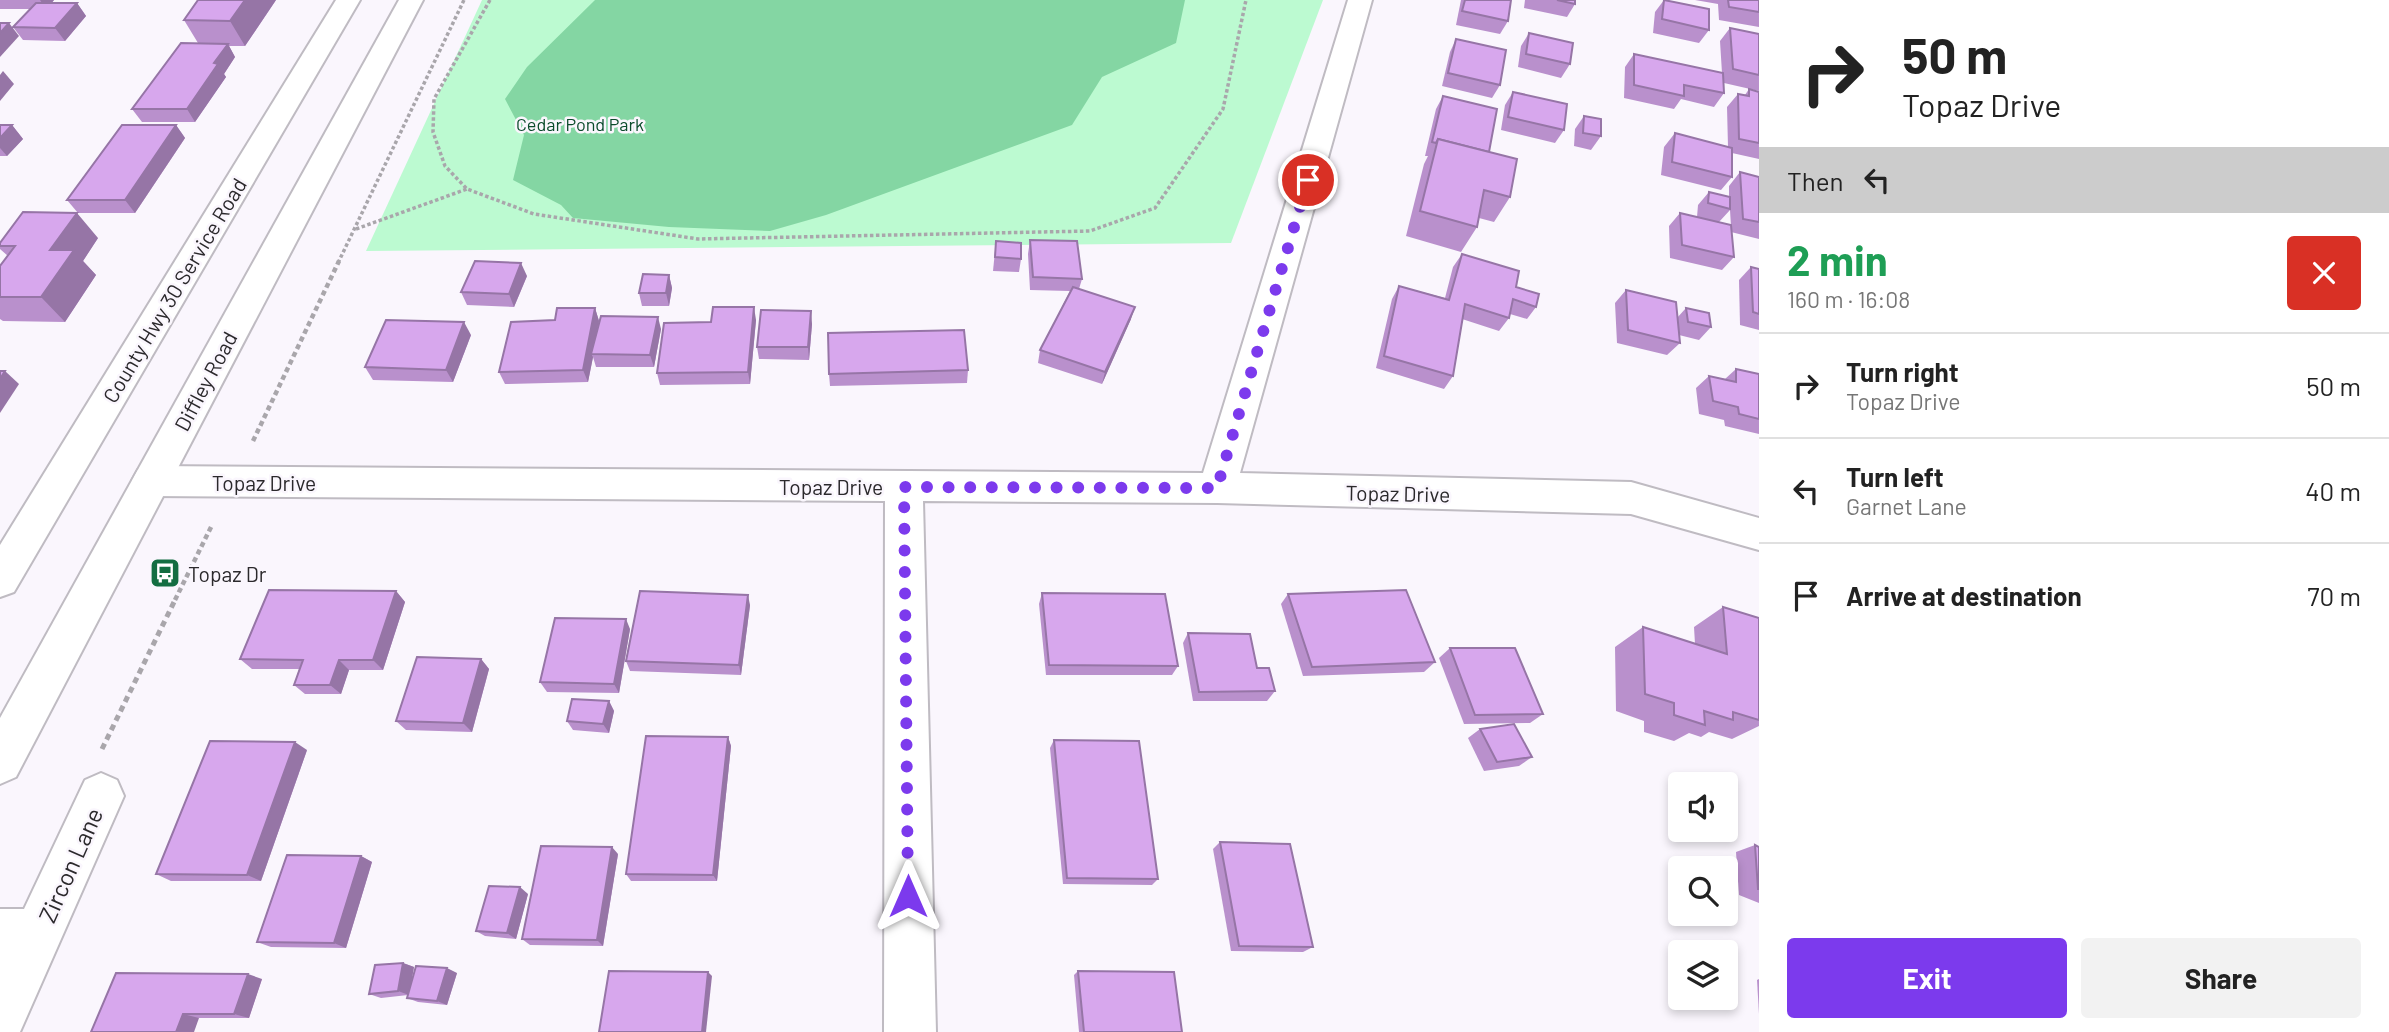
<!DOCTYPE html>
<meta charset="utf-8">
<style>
:root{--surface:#fff;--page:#f2f2f2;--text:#222;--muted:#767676;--line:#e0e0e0;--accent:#7c3aed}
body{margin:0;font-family:Barlow,sans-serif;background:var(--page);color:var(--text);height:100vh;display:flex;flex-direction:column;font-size:26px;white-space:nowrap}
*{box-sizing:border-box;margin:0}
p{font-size:23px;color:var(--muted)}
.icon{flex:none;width:38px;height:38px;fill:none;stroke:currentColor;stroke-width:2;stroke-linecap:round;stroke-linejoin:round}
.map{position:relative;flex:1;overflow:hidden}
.details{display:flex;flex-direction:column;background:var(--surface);width:630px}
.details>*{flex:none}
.hud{background:#fff;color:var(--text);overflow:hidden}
.fabs{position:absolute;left:1668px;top:772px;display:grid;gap:14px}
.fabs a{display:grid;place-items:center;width:70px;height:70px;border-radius:7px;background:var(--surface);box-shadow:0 4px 10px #0003;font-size:35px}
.pin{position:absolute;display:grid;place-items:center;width:60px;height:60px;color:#fff;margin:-30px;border:4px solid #fff;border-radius:50%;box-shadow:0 2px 7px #0007}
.me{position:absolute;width:77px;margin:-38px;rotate:0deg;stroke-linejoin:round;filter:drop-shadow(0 0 5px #0008)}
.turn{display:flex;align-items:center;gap:24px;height:147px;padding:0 28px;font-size:32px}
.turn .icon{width:91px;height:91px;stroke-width:2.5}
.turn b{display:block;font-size:49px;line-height:60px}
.then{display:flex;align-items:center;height:66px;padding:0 28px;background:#0003;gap:14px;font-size:26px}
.round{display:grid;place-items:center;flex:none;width:74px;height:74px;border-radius:7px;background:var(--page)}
.summary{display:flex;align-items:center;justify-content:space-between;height:119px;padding:0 28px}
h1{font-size:42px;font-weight:700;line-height:52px;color:#1e9e55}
.primary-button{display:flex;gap:14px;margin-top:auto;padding:14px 28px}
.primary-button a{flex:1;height:80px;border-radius:7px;background:var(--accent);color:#fff;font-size:28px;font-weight:700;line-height:80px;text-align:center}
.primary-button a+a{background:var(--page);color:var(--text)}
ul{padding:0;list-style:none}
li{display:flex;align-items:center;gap:21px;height:105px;padding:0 28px;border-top:2px solid var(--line)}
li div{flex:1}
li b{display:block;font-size:26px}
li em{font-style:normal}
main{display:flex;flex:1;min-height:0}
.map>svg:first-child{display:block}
.green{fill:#bcfad1}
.water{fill:#84d6a3}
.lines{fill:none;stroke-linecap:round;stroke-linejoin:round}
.street-casing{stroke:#bfbbc2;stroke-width:4}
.secondary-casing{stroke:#bfbbc2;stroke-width:4}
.path-far2{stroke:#a9a6ab;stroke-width:3.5;stroke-dasharray:3.5 2.5;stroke-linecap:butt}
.path-far1{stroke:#a9a6ab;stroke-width:4.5;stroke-dasharray:5 3.5;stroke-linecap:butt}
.path{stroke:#a9a6ab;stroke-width:5;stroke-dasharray:6 4.5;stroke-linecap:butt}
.street{fill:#fff;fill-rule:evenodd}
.secondary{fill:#fff;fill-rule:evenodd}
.wall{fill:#b990cc;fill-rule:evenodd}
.shaded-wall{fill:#9675a6}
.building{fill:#d7a7ed;stroke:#9675a6;stroke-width:2}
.route{stroke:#7c3aed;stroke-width:12;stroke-dasharray:0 21.6}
.labels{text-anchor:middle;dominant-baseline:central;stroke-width:5;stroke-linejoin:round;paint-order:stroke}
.far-park-label{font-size:18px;fill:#0a4b2b;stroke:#faf6fd}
.street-label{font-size:21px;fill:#2b292c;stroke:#faf6fd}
.poi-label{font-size:21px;fill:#2b292c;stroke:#faf6fd;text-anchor:start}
.near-street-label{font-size:24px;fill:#2b292c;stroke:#faf6fd}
</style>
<main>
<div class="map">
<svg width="1759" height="1032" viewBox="0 0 1759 1032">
<rect width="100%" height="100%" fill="#faf6fd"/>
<!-- green -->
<path class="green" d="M482,0H1323L1231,243L366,251Z"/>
<!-- water -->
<path class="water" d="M595,0H1185L1176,43L1102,77L1072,125L826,215L770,231L669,227L573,218L561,205L513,180L524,135L505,99L527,67Z"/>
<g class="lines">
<!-- street casing -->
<g class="street-casing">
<g id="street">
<path d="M336,0H360L14,592L0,597V545Z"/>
<path d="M1348,0H1372L1240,473L1631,482L1759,518V550L1631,514L1217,503L923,501L936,1032H884L885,501L151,496L138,492L132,481L138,470L151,466L1203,473Z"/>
<path d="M101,773L117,780L124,796L20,1032H0V909H24L85,780Z"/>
</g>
</g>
<!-- secondary casing -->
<g class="secondary-casing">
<path id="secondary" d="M399,0H423L16,777L0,784V718Z"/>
</g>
<!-- path-far2 -->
<g class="path-far2">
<path d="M490,0L434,99L433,132L445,166L467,189L534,214L698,239L1090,231L1155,208L1223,109L1246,0"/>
<path d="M356,229L467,189"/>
<path d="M338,263L464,0"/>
</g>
<!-- path-far1 -->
<g class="path-far1">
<path d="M253,441L339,261"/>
<path d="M175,600L212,525"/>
</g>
<!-- path -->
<path class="path" d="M102,749L176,598"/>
<!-- street -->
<use href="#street" class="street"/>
<!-- secondary -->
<use href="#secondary" class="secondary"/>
</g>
<!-- wall -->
<g class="wall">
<path d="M0,0H54L52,3H77L86,16L65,41L23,40L13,27L31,9H0Z"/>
<path d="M276,0L245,46H229L235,57L224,74L226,77L195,122H142L132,109L198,43L184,20Z"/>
<path d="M1461,0H1511L1508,21L1500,34L1456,25Z"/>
<path d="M1525,0H1575V4L1567,17L1524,8Z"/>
<path d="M1664,0L1709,30L1699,43L1653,33L1655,12Z"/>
<path d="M1695,0H1759V27L1719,20L1718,4Z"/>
<path d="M1730,28L1759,34V91L1724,83V93L1714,107L1681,99L1674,109L1624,98L1625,67L1634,54L1722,73L1720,41Z"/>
<path d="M1529,33L1570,64L1561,78L1518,67L1521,46Z"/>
<path d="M1456,39L1500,85L1492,98L1442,86L1450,52Z"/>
<path d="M1749,89L1759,92V159L1732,153V177L1721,190L1661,175L1664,147L1675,133L1728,147L1727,107L1738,94L1745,95Z"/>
<path d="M1513,92L1564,130L1555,143L1501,130L1505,105Z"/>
<path d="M1443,96L1489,152L1510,197L1494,222L1479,218L1477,227L1461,252L1406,236L1424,164L1428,156H1425L1436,109Z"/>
<path d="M1584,116L1601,136L1591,150L1574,146L1575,129Z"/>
<path d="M0,125H12L23,139L7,156H0Z"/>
<path d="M176,125L185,138L135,213H78L67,200Z"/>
<path d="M1740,172L1759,177V239L1731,232L1734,257L1722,270L1670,258L1669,226L1680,213L1697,217L1698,205L1709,192L1729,197V186ZM1730,210L1731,226L1719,222Z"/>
<path d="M98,238L83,261L96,275L65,322L3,321L0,319V266L8,256L0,249V243Z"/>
<path d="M1030,240L1082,279L1079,289L1131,319L1102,384L1038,363L1040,350L1070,291L1030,290L1028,254Z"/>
<path d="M996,241L1021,259L1019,272L993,271Z"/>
<path d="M1462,254L1516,287L1536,307L1527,319L1510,314L1509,318L1499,331L1462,319L1453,376L1444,389L1376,368L1392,299L1399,286L1445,298L1453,267Z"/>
<path d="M1751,267L1759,269V330L1740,325L1739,280Z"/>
<path d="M669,275L672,288L669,306H642L639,293Z"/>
<path d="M527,276L514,307L467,305L461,292Z"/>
<path d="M1626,290L1677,318L1686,308L1711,327L1699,340L1679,335L1680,343L1667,355L1617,343L1615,303Z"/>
<path d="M595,308L599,321L661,329L654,367H596L593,357L588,382L505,384L499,372L555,320Z"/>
<path d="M756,320L750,384L660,385L657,373L711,322Z"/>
<path d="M812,324L809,360L759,359L757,347Z"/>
<path d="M471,335L453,382L373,380L365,367Z"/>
<path d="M1736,369L1759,374V434L1725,426L1724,420L1699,414L1696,388L1709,376L1725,379Z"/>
<path d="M968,370L967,383L830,386L829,374Z"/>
<path d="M396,591L405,602L383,670H349L341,694H305L294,685L299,669H252L240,659Z"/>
<path d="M1042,593L1178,666L1172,675H1046L1039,604Z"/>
<path d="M1288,594L1435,662L1424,672L1303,676L1281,604Z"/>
<path d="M750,605L741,675L630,671L626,661Z"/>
<path d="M1723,607L1759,618V726L1732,739L1709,732L1701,737L1689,733L1674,741L1644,732V721L1616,711L1615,647L1643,627L1695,644L1694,627Z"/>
<path d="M630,629L619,693L547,692L540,682Z"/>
<path d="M1188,633L1257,668L1275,691L1267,701H1193L1183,643Z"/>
<path d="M1450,648L1543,714L1530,723L1464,724L1439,658Z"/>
<path d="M481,659L489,669L472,732L406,730L396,721Z"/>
<path d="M609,701L614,711L609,733L573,730L567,721Z"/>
<path d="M1480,729L1532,757L1519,766L1484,771L1468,738Z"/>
<path d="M728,737L731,746L717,881H631L626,874Z"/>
<path d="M1054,740L1158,879L1152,885L1063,884L1050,748Z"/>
<path d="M307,750L261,881H171L156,874Z"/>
<path d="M1220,842L1313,947L1303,952L1231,951L1213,849Z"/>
<path d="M1755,845L1759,847V903L1739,895L1736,852Z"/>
<path d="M618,854L603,946L530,945L522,939Z"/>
<path d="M361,856L372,862L346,948L271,947L257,942Z"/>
<path d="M528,894L516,939L485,936L476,931Z"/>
<path d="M403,963L414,967L411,983L457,973L447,1005L418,1002L407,998L408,995L381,998L369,994Z"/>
<path d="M1078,971L1182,1032H1079L1074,975Z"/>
<path d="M262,979L249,1018H199L91,1032Z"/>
<path d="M1759,979V1014L1757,980Z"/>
</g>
<!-- shaded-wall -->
<g class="shaded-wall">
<path d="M40,0H54L46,9Z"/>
<path d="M245,0H276L245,46L230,21Z"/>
<path d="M77,3L86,16L65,41L55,28Z"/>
<path d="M9,23L19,36L0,57V33Z"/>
<path d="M228,44L235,57L224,74L226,77L195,122L187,109L214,63Z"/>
<path d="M3,71L14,84L0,101V75Z"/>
<path d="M12,125L23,139L7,156L0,148V138Z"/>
<path d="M176,125L185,138L135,213L125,200Z"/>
<path d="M77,213L98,238L83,261L96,275L65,322L41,297L50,250Z"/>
<path d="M521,263L527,276L514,307L509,294Z"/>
<path d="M669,275L672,288L669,306L666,293Z"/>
<path d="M754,307L756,320L750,384L748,372Z"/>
<path d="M1135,307L1131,319L1102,384L1105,372Z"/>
<path d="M595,308L599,321L591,354L593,357L588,382L583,370Z"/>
<path d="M811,311L812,324L809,360L808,347Z"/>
<path d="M658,317L661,329L654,367L650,355Z"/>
<path d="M464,322L471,335L453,382L446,370Z"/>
<path d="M5,371L19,384L0,413V379Z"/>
<path d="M396,591L405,602L383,670L373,660Z"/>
<path d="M748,595L750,605L741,675L739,665Z"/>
<path d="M626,619L630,629L619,693L614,684Z"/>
<path d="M481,659L489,669L472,732L463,723Z"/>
<path d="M339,660L349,670L341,694L330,685Z"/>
<path d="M609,701L614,711L609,733L603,724Z"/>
<path d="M728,737L731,746L717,881L713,875Z"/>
<path d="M295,742L307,750L261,881L247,875Z"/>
<path d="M612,847L618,854L603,946L597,940Z"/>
<path d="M361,856L372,862L346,948L334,943Z"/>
<path d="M520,887L528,894L516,939L507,933Z"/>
<path d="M403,963L414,967L409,995L398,991Z"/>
<path d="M447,968L457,973L447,1005L437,1001Z"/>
<path d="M708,972L712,976L706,1032H702Z"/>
<path d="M248,974L262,979L249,1018L234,1014Z"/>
<path d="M183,1014L199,1018L194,1032H176Z"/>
</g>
<!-- building -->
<g class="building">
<path d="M198,0H245L230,21L184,20Z"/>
<path d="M1465,0H1511L1508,21L1462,11Z"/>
<path d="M1557,0H1575V4Z"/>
<path d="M1664,0L1709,9V30L1662,19Z"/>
<path d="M1728,0H1759V12L1729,7Z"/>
<path d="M36,3H77L55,28L13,27Z"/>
<path d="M0,23H9L0,33Z"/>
<path d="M1730,28L1759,34V75L1733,69Z"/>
<path d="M1529,33L1573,43L1570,64L1526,54Z"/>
<path d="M1456,39L1506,50L1500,85L1448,73Z"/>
<path d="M181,43L228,44L214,63L218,64L187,109H132Z"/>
<path d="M1634,54L1723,73L1724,93L1684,85V96L1634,85Z"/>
<path d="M1749,89L1759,92V143L1739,139L1738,94L1749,96Z"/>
<path d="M1513,92L1567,104L1564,130L1508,117Z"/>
<path d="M1443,96L1497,109L1489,152L1438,139L1436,143L1432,142Z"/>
<path d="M1584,116L1601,119V136L1583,133Z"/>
<path d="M0,125H12L0,138Z"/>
<path d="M122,125H176L125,200H67Z"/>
<path d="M1675,133L1732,148V177L1672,162Z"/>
<path d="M1438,139L1517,159L1510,197L1484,190L1477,227L1420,211Z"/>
<path d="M1740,172L1759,177V222L1743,219Z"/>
<path d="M1709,192L1730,197V209L1708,203Z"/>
<path d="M23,212L77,213L50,250H74L41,297H0V266L15,246H0V243Z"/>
<path d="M1680,213L1731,225L1734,257L1682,245Z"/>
<path d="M1030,240L1077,241L1082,279L1033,277Z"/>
<path d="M996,241L1021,243V259L995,257Z"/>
<path d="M1462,254L1519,271L1516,287L1539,294L1536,307L1513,299L1509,318L1465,304L1453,376L1384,356L1399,286L1449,300Z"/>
<path d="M475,261L521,263L509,294L461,292Z"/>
<path d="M1751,267L1759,269V314L1753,312Z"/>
<path d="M643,274L669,275L666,293H639Z"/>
<path d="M1073,287L1135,307L1105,372L1040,350Z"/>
<path d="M1626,290L1676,302L1680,343L1628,330Z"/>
<path d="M713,307H754L748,372L657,373L664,323L711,322Z"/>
<path d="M557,308H595L583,370L499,372L511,322L555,320Z"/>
<path d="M1686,308L1709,313L1711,327L1688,322Z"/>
<path d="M761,310L811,311L808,347H757Z"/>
<path d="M601,316L658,317L650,355L591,354Z"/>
<path d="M386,320L464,322L446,370L365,367Z"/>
<path d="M964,330L968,370L829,374L828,333Z"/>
<path d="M1736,369L1759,374V419L1739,414L1738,407L1713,401L1709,376L1736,382Z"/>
<path d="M0,371H5L0,379Z"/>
<path d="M269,590L396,591L373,660H339L330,685H294L303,660L240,659Z"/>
<path d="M1406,590L1435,662L1312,667L1288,594Z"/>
<path d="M640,591L748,595L739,665L626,661Z"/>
<path d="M1042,593L1165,594L1178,666L1049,665Z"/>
<path d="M1723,607L1759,618V720L1733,712V720L1704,711L1705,725L1674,715V703L1645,694L1643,627L1727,654Z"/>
<path d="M555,618L626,619L614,684L540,682Z"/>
<path d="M1188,633L1250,634L1257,668H1269L1275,691L1199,692Z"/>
<path d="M1450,648H1515L1543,714L1475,715Z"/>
<path d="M417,657L481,659L463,723L396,721Z"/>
<path d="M572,699L609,701L603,724L567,721Z"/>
<path d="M1514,724L1532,757L1497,762L1480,729Z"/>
<path d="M646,736L728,737L713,875L626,874Z"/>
<path d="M1054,740L1139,741L1158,879L1067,878Z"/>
<path d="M210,741L295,742L247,875L156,874Z"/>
<path d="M1220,842L1290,844L1313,947L1239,946Z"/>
<path d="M1755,845L1759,847V889H1758Z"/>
<path d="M541,846L612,847L597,940L522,939Z"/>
<path d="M287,855L361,856L334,943L257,942Z"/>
<path d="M489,886L520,887L507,933L476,931Z"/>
<path d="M403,963L398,991L369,994L375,965Z"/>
<path d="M416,966L447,968L437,1001L407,998Z"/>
<path d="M609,971L708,972L702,1032H599Z"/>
<path d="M1078,971L1174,972L1182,1032H1084Z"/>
<path d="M116,973L248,974L234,1014H183L176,1032H91Z"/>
</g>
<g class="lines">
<!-- route -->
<path class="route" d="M908,896L904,487L1217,488L1308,180"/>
</g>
<!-- icons -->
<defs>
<g id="bus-square" transform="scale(1.575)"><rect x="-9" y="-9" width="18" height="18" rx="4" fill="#136d41" stroke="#faf6fd"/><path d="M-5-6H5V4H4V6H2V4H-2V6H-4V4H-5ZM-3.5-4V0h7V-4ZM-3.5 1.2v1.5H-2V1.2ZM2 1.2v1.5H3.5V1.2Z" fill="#fff"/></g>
</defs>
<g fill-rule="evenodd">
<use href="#bus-square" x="165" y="573"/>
</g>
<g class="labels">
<!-- far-park labels -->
<g class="far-park-label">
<text x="580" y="124">Cedar Pond Park</text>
</g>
<!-- street labels -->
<g class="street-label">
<text transform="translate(174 290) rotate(-59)">County Hwy 30 Service Road</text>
<text transform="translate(205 381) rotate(-62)">Diffley Road</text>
<text x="264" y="482">Topaz Drive</text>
<text x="831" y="486">Topaz Drive</text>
<text transform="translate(1398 493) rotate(1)">Topaz Drive</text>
</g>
<!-- poi labels -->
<g class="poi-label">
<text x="188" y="573">Topaz Dr</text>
</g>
<!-- near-street labels -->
<g class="near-street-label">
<text transform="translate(70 865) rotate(-66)">Zircon Lane</text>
</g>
</g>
</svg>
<div class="fabs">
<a><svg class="icon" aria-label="sound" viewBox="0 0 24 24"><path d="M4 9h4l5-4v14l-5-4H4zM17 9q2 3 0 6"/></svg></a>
<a><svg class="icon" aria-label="search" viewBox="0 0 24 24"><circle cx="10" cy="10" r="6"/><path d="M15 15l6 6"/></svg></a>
<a><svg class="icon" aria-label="layers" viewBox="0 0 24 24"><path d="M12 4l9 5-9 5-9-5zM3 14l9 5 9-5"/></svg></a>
</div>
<div class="pin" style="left:1308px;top:180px;background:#d93025"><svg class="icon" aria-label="arrive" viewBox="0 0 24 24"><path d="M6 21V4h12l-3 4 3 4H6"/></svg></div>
<svg class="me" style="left:908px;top:896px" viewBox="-20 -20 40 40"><path d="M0-17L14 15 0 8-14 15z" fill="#7c3aed" stroke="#fff" stroke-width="4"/></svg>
</div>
<section class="details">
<div class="hud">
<div class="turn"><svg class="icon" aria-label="right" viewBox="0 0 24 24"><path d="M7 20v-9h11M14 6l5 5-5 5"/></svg><div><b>50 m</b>Topaz Drive</div></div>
<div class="then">Then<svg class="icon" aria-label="left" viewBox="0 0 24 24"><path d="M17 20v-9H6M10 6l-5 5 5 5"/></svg></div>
</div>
<div class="summary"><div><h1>2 min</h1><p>160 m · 16:08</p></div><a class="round" style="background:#d93025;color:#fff"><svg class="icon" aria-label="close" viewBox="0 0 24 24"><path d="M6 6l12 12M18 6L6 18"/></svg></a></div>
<ul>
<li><svg class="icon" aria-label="right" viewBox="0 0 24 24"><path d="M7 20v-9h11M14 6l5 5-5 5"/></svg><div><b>Turn right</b><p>Topaz Drive</p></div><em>50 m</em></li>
<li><svg class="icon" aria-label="left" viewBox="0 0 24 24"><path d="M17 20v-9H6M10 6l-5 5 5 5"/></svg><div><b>Turn left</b><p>Garnet Lane</p></div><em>40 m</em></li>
<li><svg class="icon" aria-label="arrive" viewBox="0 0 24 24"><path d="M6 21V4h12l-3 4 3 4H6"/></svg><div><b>Arrive at destination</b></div><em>70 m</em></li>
</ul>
<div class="primary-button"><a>Exit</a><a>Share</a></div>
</section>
</main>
